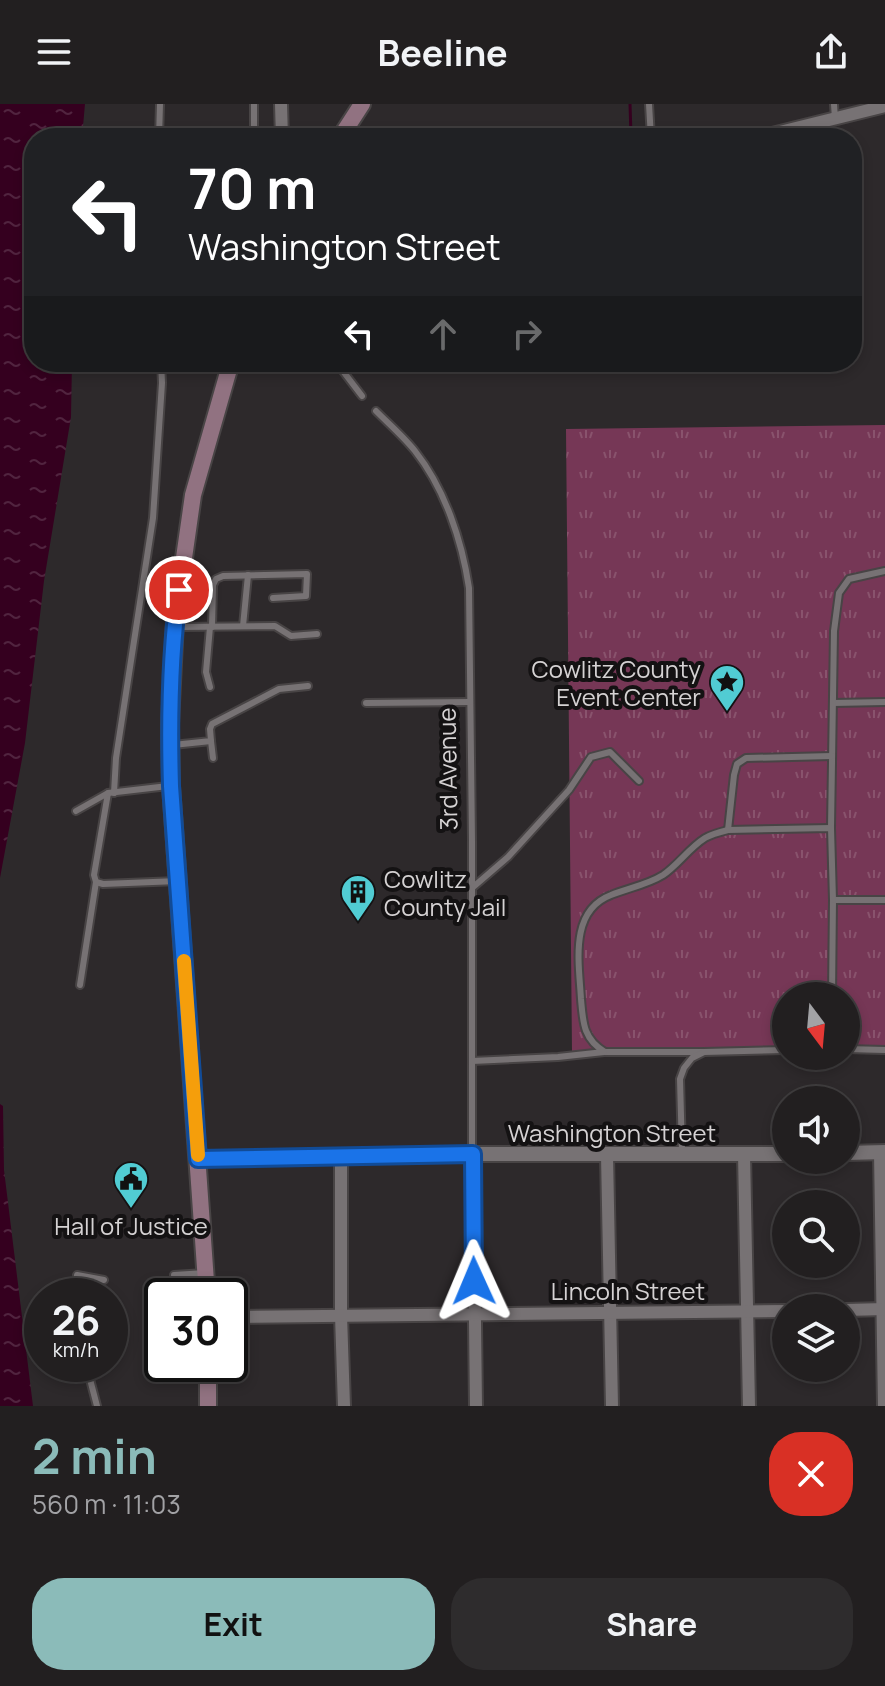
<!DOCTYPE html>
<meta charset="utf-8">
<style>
:root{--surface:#221f20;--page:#2e2c2d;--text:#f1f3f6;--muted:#a2a2a5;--line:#3f3d3e;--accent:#8bbbb9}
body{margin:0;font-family:Manrope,sans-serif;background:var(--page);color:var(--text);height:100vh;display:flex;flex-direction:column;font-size:30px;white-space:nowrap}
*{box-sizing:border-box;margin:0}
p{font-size:26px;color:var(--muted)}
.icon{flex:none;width:44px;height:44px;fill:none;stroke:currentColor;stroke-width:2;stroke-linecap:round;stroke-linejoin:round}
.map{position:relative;height:1302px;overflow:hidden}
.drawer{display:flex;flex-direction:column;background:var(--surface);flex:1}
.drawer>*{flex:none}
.guide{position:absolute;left:24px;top:24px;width:838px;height:244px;border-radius:32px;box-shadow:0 4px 12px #0003,0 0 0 2px var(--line);background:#202124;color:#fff;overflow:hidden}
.needle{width:52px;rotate:164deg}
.controls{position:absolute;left:772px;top:878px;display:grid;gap:16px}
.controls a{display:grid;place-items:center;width:88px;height:88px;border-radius:50%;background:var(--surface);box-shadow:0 4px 12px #0003,0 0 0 2px var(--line);font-size:40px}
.speed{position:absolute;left:24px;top:1174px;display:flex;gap:16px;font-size:40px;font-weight:700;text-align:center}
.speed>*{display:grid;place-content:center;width:104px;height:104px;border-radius:50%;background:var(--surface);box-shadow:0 4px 12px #0003,0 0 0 2px var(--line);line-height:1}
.speed small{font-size:20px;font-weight:400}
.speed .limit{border:4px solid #111;border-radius:12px;background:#fff;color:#111}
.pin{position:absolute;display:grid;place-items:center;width:68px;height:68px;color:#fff;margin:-34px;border:4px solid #fff;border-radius:50%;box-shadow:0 2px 8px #0007}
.me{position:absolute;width:88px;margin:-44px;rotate:359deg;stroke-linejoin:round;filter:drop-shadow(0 0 6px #0008)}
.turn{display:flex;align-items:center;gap:28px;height:168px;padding:0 32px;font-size:36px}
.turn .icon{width:104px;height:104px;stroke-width:2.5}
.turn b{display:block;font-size:56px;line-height:68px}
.lanes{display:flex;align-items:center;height:76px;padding:0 32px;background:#0003;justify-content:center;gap:40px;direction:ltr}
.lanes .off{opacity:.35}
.round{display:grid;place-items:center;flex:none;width:84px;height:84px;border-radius:32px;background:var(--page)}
.headline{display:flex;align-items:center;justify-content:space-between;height:136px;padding:0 32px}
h1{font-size:48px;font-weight:700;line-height:60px;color:var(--accent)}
.button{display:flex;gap:16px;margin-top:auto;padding:16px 32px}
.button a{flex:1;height:92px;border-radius:32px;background:var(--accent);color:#111;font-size:32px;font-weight:700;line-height:92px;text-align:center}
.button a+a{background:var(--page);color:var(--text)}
header{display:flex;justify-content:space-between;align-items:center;height:104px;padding:0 32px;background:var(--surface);font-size:36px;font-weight:700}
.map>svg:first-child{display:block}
.park{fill:url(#park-tufts)}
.water{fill:url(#water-ripples)}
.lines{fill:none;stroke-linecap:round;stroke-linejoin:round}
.stream{stroke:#35001f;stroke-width:3}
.service-casing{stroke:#484445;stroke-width:10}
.minor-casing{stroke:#484445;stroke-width:16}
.tertiary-casing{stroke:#484445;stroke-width:18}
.secondary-casing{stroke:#484445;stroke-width:20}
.service{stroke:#777274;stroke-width:6}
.minor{stroke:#777274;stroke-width:12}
.tertiary{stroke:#777274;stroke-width:14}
.secondary{stroke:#917281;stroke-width:16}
.route-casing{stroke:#114b97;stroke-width:20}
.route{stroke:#1a73e8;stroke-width:14}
.slow{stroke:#f59e0b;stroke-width:14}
.labels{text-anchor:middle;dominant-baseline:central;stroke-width:8;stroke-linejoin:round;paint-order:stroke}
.poi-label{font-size:24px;fill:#d5d2d3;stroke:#141213;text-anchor:end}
.street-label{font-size:24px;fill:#d5d2d3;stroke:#141213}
</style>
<header><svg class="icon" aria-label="menu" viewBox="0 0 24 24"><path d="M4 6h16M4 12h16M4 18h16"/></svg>Beeline<svg class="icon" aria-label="share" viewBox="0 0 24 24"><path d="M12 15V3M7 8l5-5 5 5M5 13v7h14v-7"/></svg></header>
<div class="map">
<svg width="885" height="1302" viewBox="0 0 885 1302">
<defs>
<pattern id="park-tufts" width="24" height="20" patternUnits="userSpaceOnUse" patternTransform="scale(2)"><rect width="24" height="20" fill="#763756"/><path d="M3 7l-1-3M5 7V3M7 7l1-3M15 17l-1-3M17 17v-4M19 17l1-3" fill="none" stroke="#89536d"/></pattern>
<pattern id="water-ripples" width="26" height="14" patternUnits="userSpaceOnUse" patternTransform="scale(2)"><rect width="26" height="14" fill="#35001f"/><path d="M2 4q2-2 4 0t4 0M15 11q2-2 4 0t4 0" fill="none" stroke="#51243f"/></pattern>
</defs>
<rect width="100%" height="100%" fill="#2d292b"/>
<!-- park -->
<path class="park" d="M885,321V943H846V892H786V944L572,947L566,325Z"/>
<!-- water -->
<g class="water">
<path d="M0,0H85L82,34H34V258H72L71,313L44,477L25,639L0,774Z"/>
<path d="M0,1000L3,1002L4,1066L33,1302H0Z"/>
</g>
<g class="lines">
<!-- stream -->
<path class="stream" d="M630,0L631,31"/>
<!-- service casing -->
<g class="service-casing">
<g id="service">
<path d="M254,0V27"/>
<path d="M649,0L651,34"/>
<path d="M834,0L835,15"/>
<path d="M159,33L254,27L282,30"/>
<path d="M159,34L160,0"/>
<path d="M336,258L362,292"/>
<path d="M376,307C389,320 404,333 415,347C445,385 462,437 469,484L472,737V1048"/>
<path d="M243,522L248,471"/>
<path d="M178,523L275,522L291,532L317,530"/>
<path d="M210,523L206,568L210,583"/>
<path d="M212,523L213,481L216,475L223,472L307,470L306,492L273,494"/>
<path d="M366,599L470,598"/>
<path d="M833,599L885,598"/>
<path d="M211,637L213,654"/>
<path d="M173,641L211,637L210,625L212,620L279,585L308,582"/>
<path d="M108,689L94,771L96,778L103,780L178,777"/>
<path d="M114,689L116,654L153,414L162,279L161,258"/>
<path d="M76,707L108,689L168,682"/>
<path d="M831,724L834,527L839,489L849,475L885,467"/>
<path d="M728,726L734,671L737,660L746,654L832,652"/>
<path d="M472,784L508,753L569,686L591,653L610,648L639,677"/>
<path d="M80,881L96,778"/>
<path d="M832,892L833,796H885"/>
<path d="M846,945L885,946"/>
<path d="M704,948H605C583,935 583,918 581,895C579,859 569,807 611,791C628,784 647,781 663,771C678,761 689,744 705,734C712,730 720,728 728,726L831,724L833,796"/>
<path d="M472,957L558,953L604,948"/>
<path d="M682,1048L680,975L684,964L692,954L704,948L786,946"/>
<path d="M77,1171L104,1176"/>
<path d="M174,1171L205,1169"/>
<path d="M69,1183L71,1192"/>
<path d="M86,1260L97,1302"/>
</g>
</g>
<!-- minor casing -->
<g class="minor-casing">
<g id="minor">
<path d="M281,0L282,34"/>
<path d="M756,34L885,2"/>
<path d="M880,1048L884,1302"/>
<path d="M473,1050L476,1302"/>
<path d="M744,1050L749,1302"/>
<path d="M607,1051L612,1302"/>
<path d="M341,1053V1211L344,1302"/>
<path d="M846,1206L885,1205"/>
<path d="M230,1213L786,1207"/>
</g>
</g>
<!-- tertiary casing -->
<g class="tertiary-casing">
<g id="tertiary">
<path d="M846,1049L885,1048"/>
<path d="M198,1055L473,1050H786"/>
</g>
</g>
<!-- secondary casing -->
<g class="secondary-casing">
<g id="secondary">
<path d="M340,34L362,0"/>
<path d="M207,1192L171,682L170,620L175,517L193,391L231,258"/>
<path d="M208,1260V1302"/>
</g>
</g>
<!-- service -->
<use href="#service" class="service"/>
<!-- minor -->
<use href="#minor" class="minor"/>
<!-- tertiary -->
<use href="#tertiary" class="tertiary"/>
<!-- secondary -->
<use href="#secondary" class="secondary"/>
</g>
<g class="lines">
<!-- route casing -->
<g class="route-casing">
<path id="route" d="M179,486C170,551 169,617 171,682L198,1055L473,1050L474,1177"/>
</g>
<!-- route -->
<use href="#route" class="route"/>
<!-- slow -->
<path class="slow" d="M184,857L198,1051"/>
</g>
<!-- icons -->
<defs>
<g id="sight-pin" transform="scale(1.8)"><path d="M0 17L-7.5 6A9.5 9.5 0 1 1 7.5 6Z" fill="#51ccd3" stroke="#141213"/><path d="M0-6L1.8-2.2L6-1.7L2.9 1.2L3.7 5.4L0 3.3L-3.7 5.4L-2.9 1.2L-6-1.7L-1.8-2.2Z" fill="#111"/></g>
<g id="building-pin" transform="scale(1.8)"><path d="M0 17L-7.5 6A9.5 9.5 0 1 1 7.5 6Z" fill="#51ccd3" stroke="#141213"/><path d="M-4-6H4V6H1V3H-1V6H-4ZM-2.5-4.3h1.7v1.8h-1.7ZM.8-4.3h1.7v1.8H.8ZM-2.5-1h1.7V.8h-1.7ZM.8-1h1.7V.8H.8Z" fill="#111"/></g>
<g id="civic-pin" transform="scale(1.8)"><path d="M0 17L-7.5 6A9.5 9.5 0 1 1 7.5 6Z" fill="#51ccd3" stroke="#141213"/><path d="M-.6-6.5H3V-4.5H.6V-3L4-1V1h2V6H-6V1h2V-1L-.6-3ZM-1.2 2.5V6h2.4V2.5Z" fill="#111"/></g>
</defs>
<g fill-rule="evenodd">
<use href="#sight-pin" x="727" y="578"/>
<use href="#building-pin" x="358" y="788"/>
<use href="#civic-pin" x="131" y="1075"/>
</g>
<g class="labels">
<!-- poi labels -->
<g class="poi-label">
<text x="701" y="564">Cowlitz County<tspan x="701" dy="28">Event Center</tspan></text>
<text x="384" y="774" text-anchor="start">Cowlitz<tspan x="384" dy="28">County Jail</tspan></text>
<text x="131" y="1121" text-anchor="middle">Hall of Justice</text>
</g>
<!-- street labels -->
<g class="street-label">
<text transform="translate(447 665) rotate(-91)">3rd Avenue</text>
<text x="612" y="1028">Washington Street</text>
<text x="628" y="1186">Lincoln Street</text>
</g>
</g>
</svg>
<div class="controls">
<a><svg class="needle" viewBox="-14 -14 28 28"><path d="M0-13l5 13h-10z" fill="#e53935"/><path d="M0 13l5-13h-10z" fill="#a2a2a5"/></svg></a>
<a><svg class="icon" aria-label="sound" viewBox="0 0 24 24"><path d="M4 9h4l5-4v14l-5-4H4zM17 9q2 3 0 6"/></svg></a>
<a><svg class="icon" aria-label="search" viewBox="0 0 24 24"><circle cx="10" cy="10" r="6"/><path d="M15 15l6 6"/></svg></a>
<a><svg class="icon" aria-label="layers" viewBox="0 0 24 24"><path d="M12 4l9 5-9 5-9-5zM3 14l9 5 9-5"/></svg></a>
</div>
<div class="speed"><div>26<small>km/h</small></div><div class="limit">30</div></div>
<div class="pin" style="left:179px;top:486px;background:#d93025"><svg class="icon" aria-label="arrive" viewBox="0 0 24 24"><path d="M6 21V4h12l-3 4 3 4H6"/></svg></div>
<svg class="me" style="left:474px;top:1177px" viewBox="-20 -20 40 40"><path d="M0-17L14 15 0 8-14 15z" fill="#1a73e8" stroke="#fff" stroke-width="4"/></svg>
<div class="guide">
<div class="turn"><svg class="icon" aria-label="left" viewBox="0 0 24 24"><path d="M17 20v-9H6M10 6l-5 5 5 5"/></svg><div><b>70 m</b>Washington Street</div></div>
<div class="lanes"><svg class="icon" aria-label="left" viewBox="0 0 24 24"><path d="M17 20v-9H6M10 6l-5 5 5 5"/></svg><svg class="icon off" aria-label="ahead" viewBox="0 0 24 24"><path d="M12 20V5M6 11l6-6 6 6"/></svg><svg class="icon off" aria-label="right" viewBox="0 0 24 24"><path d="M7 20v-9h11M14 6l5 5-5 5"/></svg></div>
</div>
</div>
<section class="drawer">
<div class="headline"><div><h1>2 min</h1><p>560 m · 11:03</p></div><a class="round" style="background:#d93025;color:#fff"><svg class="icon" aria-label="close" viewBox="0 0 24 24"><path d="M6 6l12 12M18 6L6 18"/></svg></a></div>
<div class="button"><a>Exit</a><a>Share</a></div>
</section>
